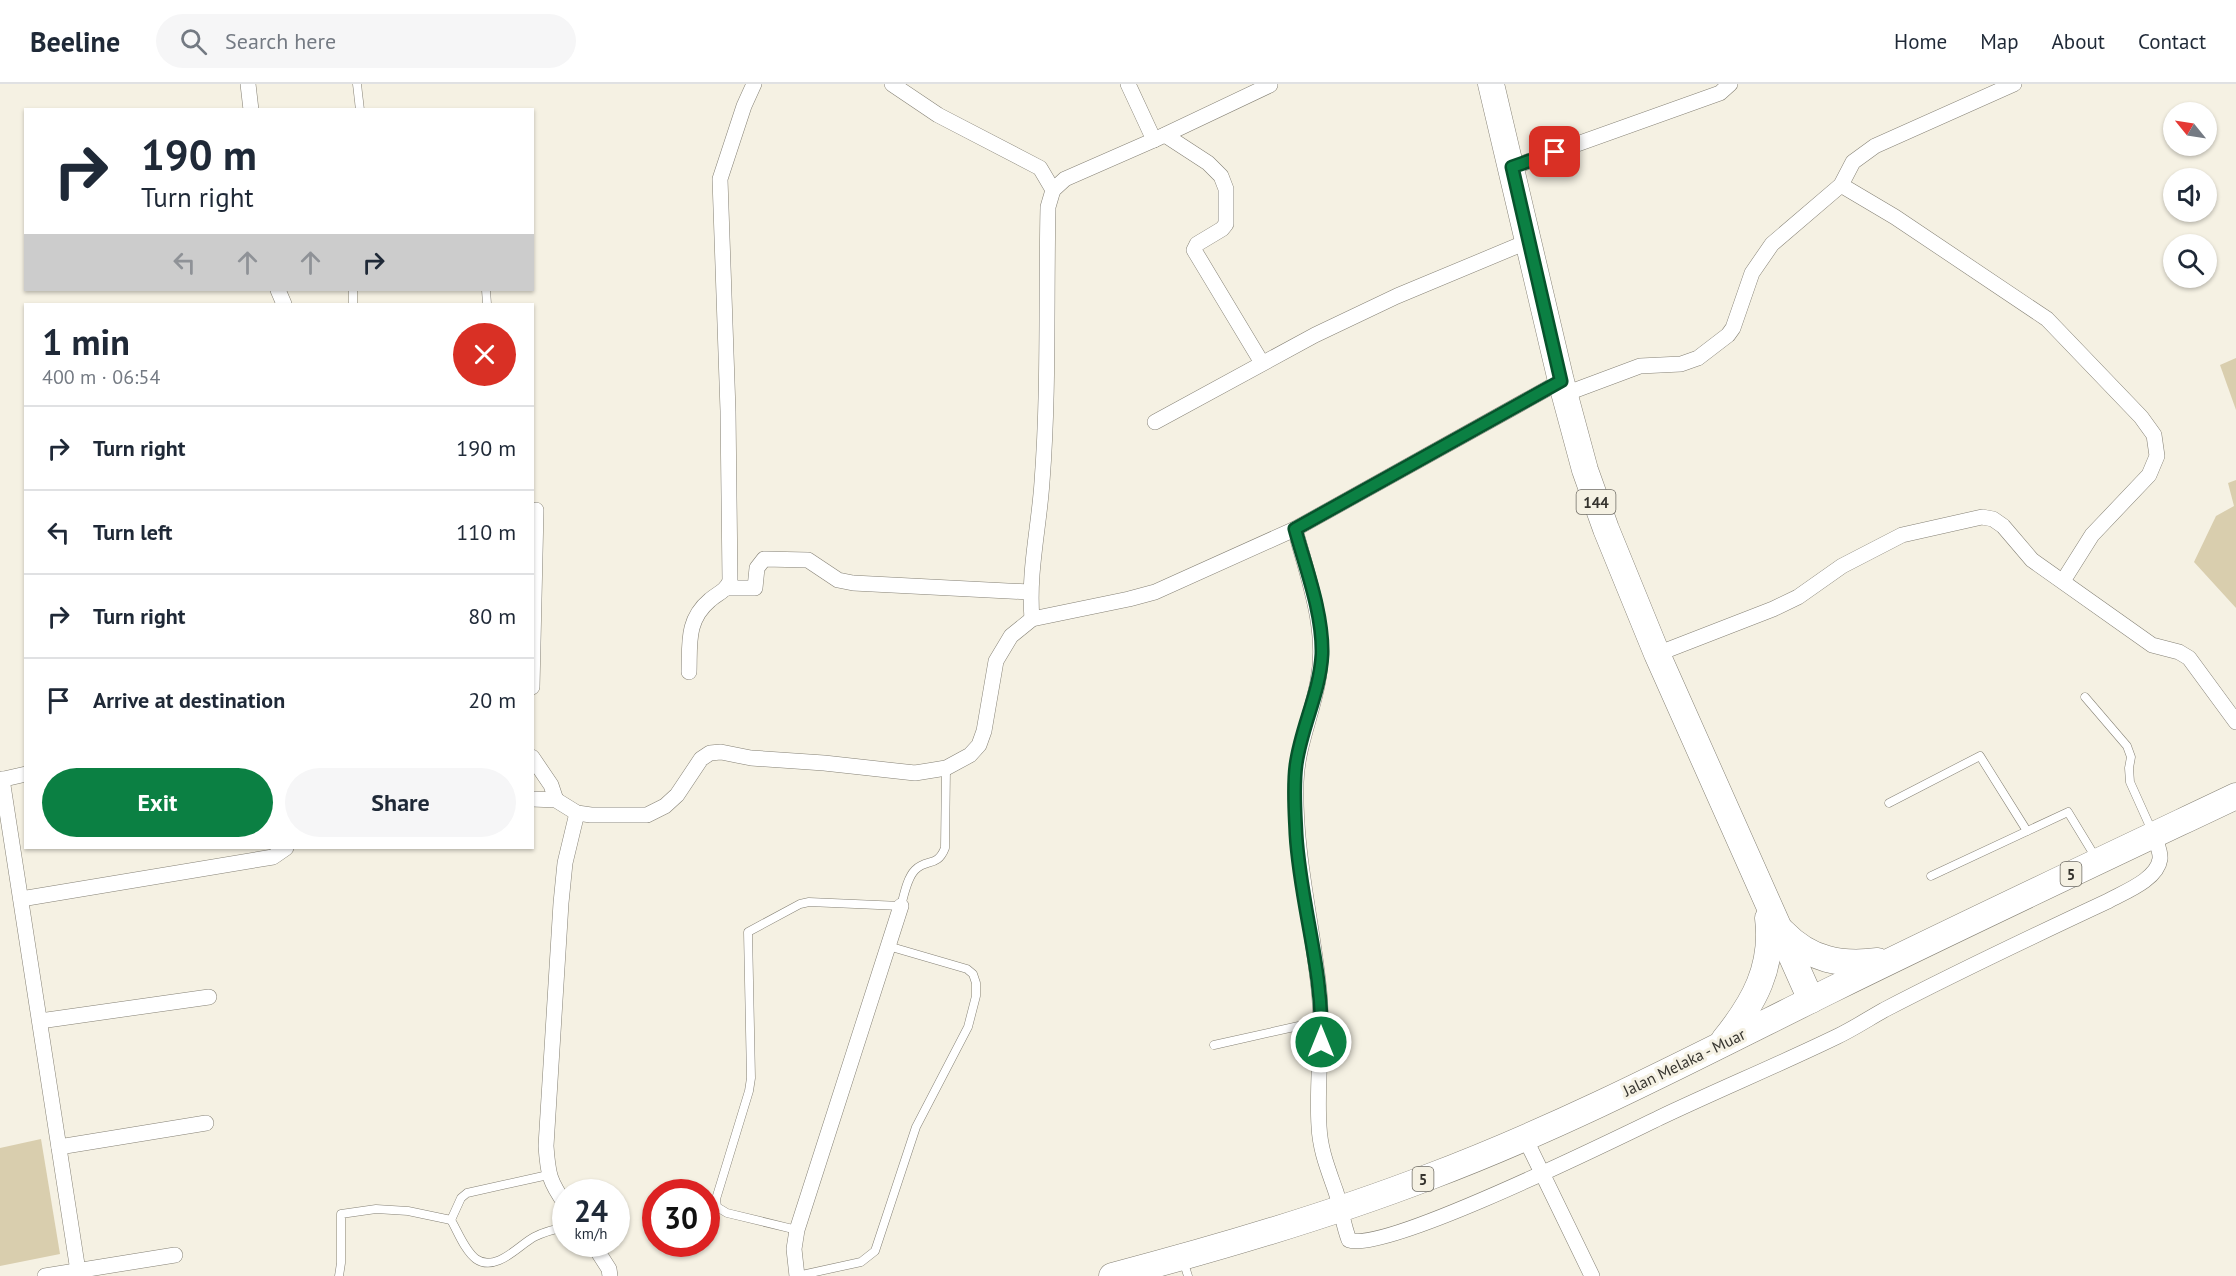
<!DOCTYPE html>
<meta charset="utf-8">
<style>
:root{--surface:#fff;--page:#f6f6f7;--text:#1f2937;--muted:#747a83;--line:#e0e1e3;--accent:#0b8043}
body{margin:0;font-family:"PT Sans",sans-serif;background:var(--page);color:var(--text);height:100vh;display:flex;flex-direction:column;font-size:22px;white-space:nowrap}
*{box-sizing:border-box;margin:0}
p{font-size:20px;color:var(--muted)}
.icon{flex:none;width:33px;height:33px;fill:none;stroke:currentColor;stroke-width:2;stroke-linecap:round;stroke-linejoin:round}
.map{position:relative;flex:1;overflow:hidden}
.sheet{position:absolute;left:24px;top:219px;width:510px;height:546px;display:flex;flex-direction:column;background:var(--surface);border-radius:0px;box-shadow:0 2px 4px #0004}
.sheet>*{flex:none}
.guide{position:absolute;left:24px;top:24px;width:510px;height:183px;border-radius:0px;box-shadow:0 2px 4px #0004;background:#fff;color:var(--text);overflow:hidden}
.needle{width:39px;rotate:300deg}
.controls{position:absolute;left:2163px;top:18px;display:grid;gap:12px}
.controls a{display:grid;place-items:center;width:54px;height:54px;border-radius:50%;background:var(--surface);box-shadow:0 2px 4px #0004;font-size:30px}
.speed{position:absolute;left:552px;top:1095px;display:flex;gap:12px;font-size:30px;font-weight:700;text-align:center}
.speed>*{display:grid;place-content:center;width:78px;height:78px;border-radius:50%;background:var(--surface);box-shadow:0 2px 4px #0004;line-height:1}
.speed small{font-size:15px;font-weight:400}
.speed .limit{border:9px solid #d22;background:#fff;color:#111}
.pin{position:absolute;display:grid;place-items:center;width:51px;height:51px;color:#fff;margin:-26px;border-radius:12px;box-shadow:0 3px 9px #0006}
.me{position:absolute;width:66px;margin:-33px;rotate:0deg;stroke-linejoin:round;filter:drop-shadow(0 0 4px #0008)}
.turn{display:flex;align-items:center;gap:21px;height:126px;padding:0 18px;font-size:27px}
.turn .icon{width:78px;height:78px;stroke-width:2.5}
.turn b{display:block;font-size:42px;line-height:51px}
.lanes{display:flex;align-items:center;height:57px;padding:0 18px;background:#0003;justify-content:center;gap:30px;direction:ltr}
.lanes .off{opacity:.35}
.round{display:grid;place-items:center;flex:none;width:63px;height:63px;border-radius:32px;background:var(--page)}
.head{display:flex;align-items:center;justify-content:space-between;height:102px;padding:0 18px}
h1{font-size:36px;font-weight:800;line-height:45px}
.button{display:flex;gap:12px;margin-top:auto;padding:12px 18px}
.button a{flex:1;height:69px;border-radius:36px;background:var(--accent);color:#fff;font-size:24px;font-weight:800;line-height:69px;text-align:center}
.button a+a{background:var(--page);color:var(--text)}
ul{padding:0;list-style:none}
li{display:flex;align-items:center;gap:18px;height:84px;padding:0 18px;border-top:2px solid var(--line)}
li div{flex:1}
li b{display:block;font-size:22px}
li em{font-style:normal}
header{display:flex;align-items:center;gap:36px;box-sizing:border-box;height:84px;padding:0 30px;background:var(--surface);border-bottom:2px solid var(--line)}
header strong{font-size:28px}
nav{display:flex;gap:33px;margin-inline-start:auto;font-size:21px}
.search{width:420px;height:54px;background:var(--page);display:flex;align-items:center;gap:15px;box-sizing:border-box;padding:0 21px;border-radius:33px;color:var(--muted);font-size:22px}
.map>svg:first-child{display:block}
.green{fill:#d9ceae}
.lines{fill:none;stroke-linecap:round;stroke-linejoin:round}
.lane-casing{stroke:#858175;stroke-width:9}
.street-casing{stroke:#858175;stroke-width:16}
.primary-casing{stroke:#858175;stroke-width:27}
.lane{stroke:#fff;stroke-width:8}
.street{stroke:#fff;stroke-width:15}
.primary{stroke:#fff;stroke-width:26}
.route-casing{stroke:#07532c;stroke-width:15}
.route{stroke:#0b8043;stroke-width:10}
.labels{text-anchor:middle;dominant-baseline:central;stroke-width:6;stroke-linejoin:round;paint-order:stroke}
.shield{fill:#f5f1e3;stroke:#6f6c64;stroke-width:1.5}
.shield-label{font-size:15px;font-weight:bold;fill:#35332e}
.street-label{font-size:16px;fill:#35332e;stroke:#f5f1e3}
</style>
<header>
<strong>Beeline</strong>
<div class="search"><svg class="icon" aria-label="search" viewBox="0 0 24 24"><circle cx="10" cy="10" r="6"/><path d="M15 15l6 6"/></svg>Search here</div>
<nav><a>Home</a><a>Map</a><a>About</a><a>Contact</a></nav>
</header>
<div class="map">
<svg width="2236" height="1192" viewBox="0 0 2236 1192">
<rect width="100%" height="100%" fill="#f5f1e3"/>
<!-- green -->
<g class="green">
<path d="M2236,274V326L2220,281Z"/>
<path d="M2236,396V524L2194,478L2216,432L2234,422L2228,399Z"/>
<path d="M41,1055L60,1170L0,1182V1064Z"/>
</g>
<g class="lines">
<!-- lane casing -->
<g class="lane-casing">
<g id="lane">
<path d="M357,0L360,26"/>
<path d="M486,206L487,220"/>
<path d="M353,220V206"/>
<path d="M2085,613L2127,662L2131,673L2129,684L2130,698L2152,747"/>
<path d="M1889,719L1980,672L2027,747"/>
<path d="M1931,792L2068,728L2096,774"/>
<path d="M1214,961L1321,937"/>
<path d="M451,1136C458,1148 465,1167 476,1175C496,1189 519,1161 534,1153C544,1148 555,1145 566,1143"/>
<path d="M797,1146L727,1129L717,1123L716,1115L749,1007L751,994L748,848L800,820L809,818L901,822C904,811 907,794 915,786C927,774 937,784 945,764L946,684"/>
<path d="M1183,1176L1188,1192"/>
<path d="M339,1192L341,1179V1130L376,1125L408,1127L451,1136L461,1114L467,1109L548,1091"/>
<path d="M797,1192L861,1178L875,1167L916,1043L968,943L976,912V899L973,890L967,885L888,862"/>
</g>
</g>
<!-- street casing -->
<g class="street-casing">
<g id="street">
<path d="M248,0L251,26"/>
<path d="M892,0L938,31L1040,84L1053,106L1048,123C1046,214 1049,307 1042,398C1039,444 1028,488 1032,535"/>
<path d="M1128,0L1154,56"/>
<path d="M1165,51L1208,79L1221,92L1226,105V140L1222,145L1197,160L1194,166L1262,279"/>
<path d="M1513,83L1720,9L1730,0"/>
<path d="M1841,101L1895,133L2047,235L2141,333L2154,351L2157,372L2149,391L2092,451L2063,497"/>
<path d="M1053,106L1065,95L1154,56L1270,1"/>
<path d="M278,206L284,220"/>
<path d="M1565,310L1640,282L1681,280L1698,274L1728,251L1733,244L1752,189L1772,160L1841,101L1853,78L1875,62L2014,0"/>
<path d="M1155,338L1315,251L1397,212L1529,157"/>
<path d="M1295,445C1308,494 1328,546 1318,597C1312,631 1297,663 1296,698C1294,769 1312,836 1319,906C1324,952 1316,996 1319,1042C1320,1066 1328,1085 1336,1108C1341,1124 1343,1140 1349,1156C1385,1169 1613,1056 1659,1034C1718,1006 1778,981 1836,953C1853,945 1868,935 1884,926C1957,888 2033,852 2108,817C2124,808 2157,796 2160,775C2161,768 2156,758 2154,751"/>
<path d="M727,504H755L757,484L764,475L808,476L838,496L853,499L1029,508"/>
<path d="M1657,570L1773,525L1798,513L1842,482L1902,451L1982,433L1993,435L2003,442L2032,476L2152,561L2179,568L2189,574L2236,638"/>
<path d="M689,588C690,560 686,536 710,516C718,509 725,508 730,497L728,327L720,95L744,22L754,0"/>
<path d="M532,603L536,426"/>
<path d="M532,673L551,701L556,716"/>
<path d="M2,695L78,1187"/>
<path d="M0,696L26,690"/>
<path d="M532,715L556,716L577,729L591,731H647L665,722L677,711L701,675L710,669L721,668L751,674L824,679L915,689L946,684L970,671L979,661L984,647L996,577L1011,552L1032,535L1129,515L1155,508L1295,445L1561,297"/>
<path d="M21,815L273,773L286,764"/>
<path d="M40,937L209,913"/>
<path d="M1525,1054L1592,1192"/>
<path d="M59,1063L206,1039"/>
<path d="M566,1121C549,1097 548,1090 546,1062L561,819L565,779L577,729"/>
<path d="M593,1160L609,1185L610,1192"/>
<path d="M45,1192L175,1171"/>
<path d="M797,1192L794,1165L797,1146L901,822"/>
</g>
</g>
<!-- primary casing -->
<g class="primary-casing">
<g id="primary">
<path d="M1491,0L1561,297L1585,386L1606,445L1657,570L1811,916"/>
<path d="M1783,848C1810,876 1841,882 1878,877"/>
<path d="M1724,956C1754,919 1774,883 1768,834"/>
<path d="M1112,1192C1219,1164 1325,1133 1429,1093C1567,1041 1698,972 1831,906C1965,840 2101,776 2236,712"/>
</g>
</g>
<!-- lane -->
<use href="#lane" class="lane"/>
<!-- street -->
<use href="#street" class="street"/>
<!-- primary -->
<use href="#primary" class="primary"/>
</g>
<g class="lines">
<!-- route casing -->
<g class="route-casing">
<path id="route" d="M1321,958C1324,887 1300,820 1296,750C1295,727 1293,703 1296,681C1301,643 1320,609 1322,570C1323,529 1306,485 1295,445L1561,297L1512,83L1555,68"/>
</g>
<!-- route -->
<use href="#route" class="route"/>
</g>
<g class="labels">
<!-- shield labels -->
<g class="shield">
<rect x="1576.5" y="406" width="39" height="24" rx="4.5"/>
<rect x="2060.5" y="778" width="21" height="24" rx="4.5"/>
<rect x="1412.5" y="1083" width="21" height="24" rx="4.5"/>
</g>
<g class="shield-label">
<text x="1596" y="418">144</text>
<text x="2071" y="790">5</text>
<text x="1423" y="1095">5</text>
</g>
<!-- street labels -->
<g class="street-label">
<text transform="translate(1684 978) rotate(-26)">Jalan Melaka - Muar</text>
</g>
</g>
</svg>
<div class="controls">
<a><svg class="needle" viewBox="-14 -14 28 28"><path d="M0-13l5 13h-10z" fill="#e53935"/><path d="M0 13l5-13h-10z" fill="#747a83"/></svg></a>
<a><svg class="icon" aria-label="sound" viewBox="0 0 24 24"><path d="M4 9h4l5-4v14l-5-4H4zM17 9q2 3 0 6"/></svg></a>
<a><svg class="icon" aria-label="search" viewBox="0 0 24 24"><circle cx="10" cy="10" r="6"/><path d="M15 15l6 6"/></svg></a>
</div>
<div class="speed"><div>24<small>km/h</small></div><div class="limit">30</div></div>
<div class="pin" style="left:1555px;top:68px;background:#d93025"><svg class="icon" aria-label="arrive" viewBox="0 0 24 24"><path d="M6 21V4h12l-3 4 3 4H6"/></svg></div>
<svg class="me" style="left:1321px;top:958px" viewBox="-20 -20 40 40"><circle r="17" fill="#0b8043" stroke="#fff" stroke-width="3"/><path d="M0-11L8 9 0 5-8 9z" fill="#fff"/></svg>
<div class="guide">
<div class="turn"><svg class="icon" aria-label="right" viewBox="0 0 24 24"><path d="M7 20v-9h11M14 6l5 5-5 5"/></svg><div><b>190 m</b>Turn right</div></div>
<div class="lanes"><svg class="icon off" aria-label="left" viewBox="0 0 24 24"><path d="M17 20v-9H6M10 6l-5 5 5 5"/></svg><svg class="icon off" aria-label="ahead" viewBox="0 0 24 24"><path d="M12 20V5M6 11l6-6 6 6"/></svg><svg class="icon off" aria-label="ahead" viewBox="0 0 24 24"><path d="M12 20V5M6 11l6-6 6 6"/></svg><svg class="icon" aria-label="right" viewBox="0 0 24 24"><path d="M7 20v-9h11M14 6l5 5-5 5"/></svg></div>
</div>
<section class="sheet">
<div class="head"><div><h1>1 min</h1><p>400 m · 06:54</p></div><a class="round" style="background:#d93025;color:#fff"><svg class="icon" aria-label="close" viewBox="0 0 24 24"><path d="M6 6l12 12M18 6L6 18"/></svg></a></div>
<ul>
<li><svg class="icon" aria-label="right" viewBox="0 0 24 24"><path d="M7 20v-9h11M14 6l5 5-5 5"/></svg><div><b>Turn right</b></div><em>190 m</em></li>
<li><svg class="icon" aria-label="left" viewBox="0 0 24 24"><path d="M17 20v-9H6M10 6l-5 5 5 5"/></svg><div><b>Turn left</b></div><em>110 m</em></li>
<li><svg class="icon" aria-label="right" viewBox="0 0 24 24"><path d="M7 20v-9h11M14 6l5 5-5 5"/></svg><div><b>Turn right</b></div><em>80 m</em></li>
<li><svg class="icon" aria-label="arrive" viewBox="0 0 24 24"><path d="M6 21V4h12l-3 4 3 4H6"/></svg><div><b>Arrive at destination</b></div><em>20 m</em></li>
</ul>
<div class="button"><a>Exit</a><a>Share</a></div>
</section>
</div>
